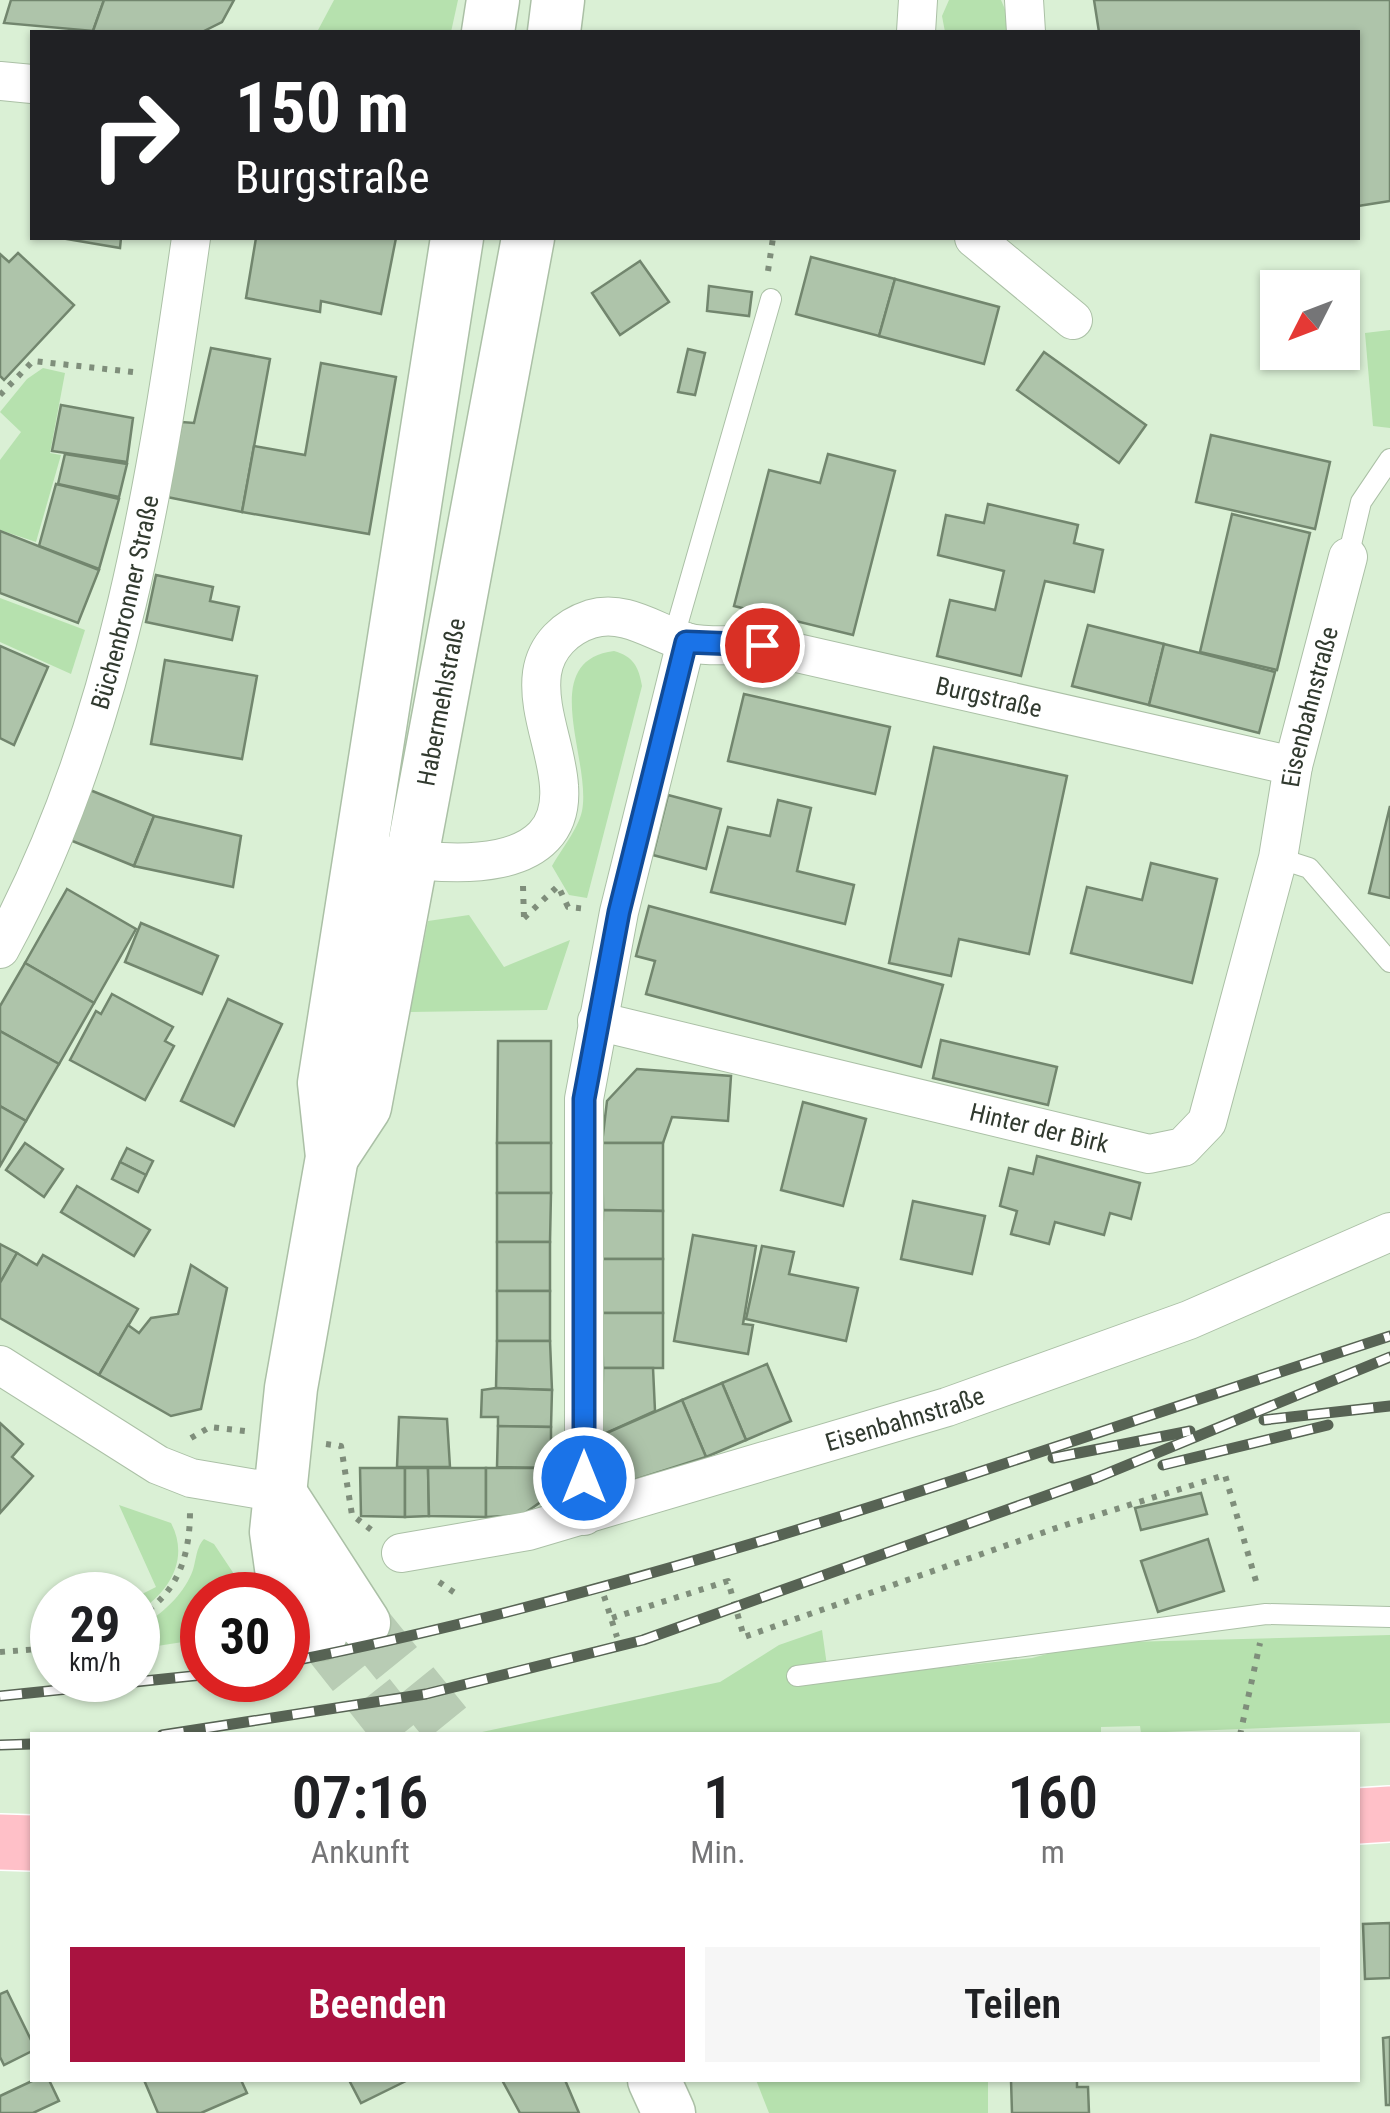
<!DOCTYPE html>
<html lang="de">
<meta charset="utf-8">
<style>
:root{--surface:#fff;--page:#f6f6f6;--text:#202124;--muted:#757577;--accent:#a91340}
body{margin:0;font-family:"Roboto Condensed",sans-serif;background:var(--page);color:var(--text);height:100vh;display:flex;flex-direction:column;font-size:38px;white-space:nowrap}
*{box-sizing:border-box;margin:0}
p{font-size:32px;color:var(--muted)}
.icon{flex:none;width:55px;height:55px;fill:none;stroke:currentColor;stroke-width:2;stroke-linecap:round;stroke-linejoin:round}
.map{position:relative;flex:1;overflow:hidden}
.side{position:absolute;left:30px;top:1732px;width:1330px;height:350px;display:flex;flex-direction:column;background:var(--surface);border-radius:0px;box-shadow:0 2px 8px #0004}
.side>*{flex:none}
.guide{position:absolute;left:30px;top:30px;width:1330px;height:210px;border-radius:0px;box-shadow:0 2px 8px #0004;background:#202124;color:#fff;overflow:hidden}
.needle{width:65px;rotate:228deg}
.fabs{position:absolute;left:1260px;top:270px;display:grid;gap:20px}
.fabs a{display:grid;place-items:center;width:100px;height:100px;border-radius:0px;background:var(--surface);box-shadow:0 2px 8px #0004;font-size:50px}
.speed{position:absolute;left:30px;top:1572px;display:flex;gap:20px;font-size:50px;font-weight:700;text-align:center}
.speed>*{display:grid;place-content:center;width:130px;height:130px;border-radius:50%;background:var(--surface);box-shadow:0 2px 8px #0004;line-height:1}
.speed small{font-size:25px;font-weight:400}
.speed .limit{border:15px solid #d22;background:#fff;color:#111}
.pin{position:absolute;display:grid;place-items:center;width:85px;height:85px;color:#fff;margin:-42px;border:5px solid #fff;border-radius:50%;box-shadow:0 2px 10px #0007}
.me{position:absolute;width:110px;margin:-55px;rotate:0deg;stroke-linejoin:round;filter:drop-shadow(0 0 8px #0008)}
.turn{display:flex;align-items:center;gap:35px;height:210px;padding:0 40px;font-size:45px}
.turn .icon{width:130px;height:130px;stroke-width:2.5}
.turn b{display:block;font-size:70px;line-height:85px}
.eta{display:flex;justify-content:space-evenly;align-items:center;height:170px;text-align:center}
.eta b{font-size:60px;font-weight:600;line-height:70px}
.button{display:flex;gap:20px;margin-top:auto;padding:20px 40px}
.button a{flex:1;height:115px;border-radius:0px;background:var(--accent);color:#fff;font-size:40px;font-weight:600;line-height:115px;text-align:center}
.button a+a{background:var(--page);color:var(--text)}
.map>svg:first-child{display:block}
.green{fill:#b6e1ae}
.building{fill:#aec4aa;stroke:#72866e;stroke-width:2.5}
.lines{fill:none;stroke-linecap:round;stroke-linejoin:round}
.secondary-tunnel{stroke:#b8ccb4;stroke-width:52;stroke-dasharray:52 26;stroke-linecap:butt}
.service-casing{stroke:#abc0a6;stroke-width:22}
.minor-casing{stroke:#abc0a6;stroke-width:40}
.secondary-casing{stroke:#abc0a6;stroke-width:55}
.primary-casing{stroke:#fff;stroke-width:58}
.path{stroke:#7f8e7b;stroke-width:6;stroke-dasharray:5 8;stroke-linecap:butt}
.service{stroke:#fff;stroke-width:20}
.minor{stroke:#fff;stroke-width:38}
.secondary{stroke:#fff;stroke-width:52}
.primary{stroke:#ffc0c8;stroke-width:55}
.rail-casing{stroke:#576354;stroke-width:11}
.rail{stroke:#fff;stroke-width:8;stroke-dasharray:22;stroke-linecap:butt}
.route-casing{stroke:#114b97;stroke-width:25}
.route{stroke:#1a73e8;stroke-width:18}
.labels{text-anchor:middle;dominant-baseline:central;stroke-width:8;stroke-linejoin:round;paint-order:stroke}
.street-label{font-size:25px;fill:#313a2f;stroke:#fff}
</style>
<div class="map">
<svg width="1390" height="2113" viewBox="0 0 1390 2113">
<rect width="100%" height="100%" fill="#daf0d5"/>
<!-- green -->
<g class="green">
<path d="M334,0H458L451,32H317Z"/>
<path d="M949,0H1001L1007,14L1006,32H945L942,16Z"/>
<path d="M1390,330V428L1373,426L1365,333Z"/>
<path d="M43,368L65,373L50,453L61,455L36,542L0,530V460L21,432L0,412L27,379Z"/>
<path d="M0,598L85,630L71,674L0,642Z"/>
<path d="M614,651C633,656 639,667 642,686L587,898L569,895L552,866C561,850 578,829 582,811C592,760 536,661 614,651Z"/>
<path d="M469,915L504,967L570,940L547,1010L410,1012L428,921Z"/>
<path d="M119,1505L171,1523C190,1559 169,1592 138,1612V1596L156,1587Z"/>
<path d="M204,1539L214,1544L248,1595H202V1639L138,1649V1629C158,1616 179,1600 190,1577C197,1565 194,1550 204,1539Z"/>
<path d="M822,1630L829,1680L1032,1658L1088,1643L1390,1635V1723L1141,1733L1140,1726L1101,1727V1735L482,1732L720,1682L779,1645Z"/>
<path d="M756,2080H988V2113H769Z"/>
</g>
<!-- building -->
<g class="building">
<path d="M11,0H104L93,31L4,23Z"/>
<path d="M104,0H234L222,22L202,32L93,31Z"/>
<path d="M1094,0H1390V201L1358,206V32H1099Z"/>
<path d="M61,238H121L120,248Z"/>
<path d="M256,238H396L381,314L321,301L320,312L246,298Z"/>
<path d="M18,253L74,305L4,380L0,376V254L9,262Z"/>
<path d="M811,257L895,279L879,336L796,314Z"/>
<path d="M640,261L669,302L620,335L592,293Z"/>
<path d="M895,279L999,307L984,364L879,336Z"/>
<path d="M709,286L752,292L749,316L707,311Z"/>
<path d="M211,348L270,359L242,512L167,497L182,422L194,423Z"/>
<path d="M688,349L705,353L695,395L678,392Z"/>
<path d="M1044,352L1146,425L1119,463L1017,390Z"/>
<path d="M321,363L396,377L369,534L242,512L254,446L305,455Z"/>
<path d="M61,405L133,418L127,462L52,451Z"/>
<path d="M1211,435L1330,462L1315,529L1196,502Z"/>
<path d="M65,454L127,464L119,497L58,484Z"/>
<path d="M828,454L895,471L853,635L734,606L769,470L820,483Z"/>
<path d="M56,484L119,499L99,569L39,546Z"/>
<path d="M988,504L1078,525L1074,543L1103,550L1094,592L1045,581L1021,676L937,656L950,600L995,610L1004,571L938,555L946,515L984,523Z"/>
<path d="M1232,514L1310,533L1277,670L1200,652Z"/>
<path d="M0,531L99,570L78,623L0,593Z"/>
<path d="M156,575L213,587L210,601L239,607L232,640L146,622Z"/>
<path d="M1088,625L1164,644L1149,705L1072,686Z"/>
<path d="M1164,644L1275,672L1259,733L1149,705Z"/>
<path d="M0,646L48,667L14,745L0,738Z"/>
<path d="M165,660L257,676L242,759L151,744Z"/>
<path d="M744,694L890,727L875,794L728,761Z"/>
<path d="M934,747L1067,776L1029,954L959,939L951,976L889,963Z"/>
<path d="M90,790L154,816L134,866L70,840Z"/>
<path d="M668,795L721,809L706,869L653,855Z"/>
<path d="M778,800L811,808L797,871L854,885L845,924L711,892L728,827L770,836Z"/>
<path d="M1390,806V898L1369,893Z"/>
<path d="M154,816L241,836L233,887L134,866Z"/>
<path d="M1151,863L1217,879L1192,983L1071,953L1087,887L1142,900Z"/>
<path d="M67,889L136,929L94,1003L25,963Z"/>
<path d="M649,906L943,985L921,1067L646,994L655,961L636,956Z"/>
<path d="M141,923L218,956L202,994L125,962Z"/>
<path d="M25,963L94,1003L59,1064L0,1031V1006Z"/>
<path d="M112,994L173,1027L165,1041L174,1046L145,1100L70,1060L96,1011L101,1014Z"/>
<path d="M228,999L282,1024L234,1126L181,1101Z"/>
<path d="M0,1031L59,1064L26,1121L0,1106Z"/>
<path d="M941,1040L1057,1067L1048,1105L933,1078Z"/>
<path d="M498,1041H551V1143H497Z"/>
<path d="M637,1069L731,1076L728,1121L672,1117L663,1143H602L607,1101Z"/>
<path d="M803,1102L866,1119L843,1206L781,1190Z"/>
<path d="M0,1106L26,1121L0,1166Z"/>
<path d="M25,1143L63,1169L44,1197L6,1170Z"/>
<rect x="497" y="1143" width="54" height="50"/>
<path d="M602,1143H663V1211L603,1210Z"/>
<path d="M127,1148L153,1161L146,1175L120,1162Z"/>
<path d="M1037,1156L1140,1183L1131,1219L1110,1213L1104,1235L1055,1222L1049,1244L1011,1234L1017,1211L1000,1206L1009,1168L1033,1174Z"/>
<path d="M120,1162L146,1175L138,1192L112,1179Z"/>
<path d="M77,1186L150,1230L134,1256L61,1212Z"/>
<path d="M497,1193H551L550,1242H497Z"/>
<path d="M913,1201L985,1216L972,1274L901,1259Z"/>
<path d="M603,1210L663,1211V1259H602Z"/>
<path d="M693,1235L756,1246L743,1324L753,1325L748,1354L674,1341Z"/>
<rect x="497" y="1242" width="53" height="49"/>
<path d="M0,1244L17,1253L0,1283Z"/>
<path d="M762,1246L794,1252L789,1274L858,1288L846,1341L746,1319Z"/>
<path d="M17,1253L37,1265L43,1255L138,1309L99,1375L0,1318V1283Z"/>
<rect x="602" y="1259" width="61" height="54"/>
<path d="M191,1265L227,1288L201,1409L171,1416L99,1375L128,1325L139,1333L151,1318L178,1314Z"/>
<rect x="497" y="1291" width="53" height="50"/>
<path d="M602,1313H663V1368H603Z"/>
<path d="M497,1341H550L552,1390L496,1388Z"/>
<path d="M767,1364L791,1421L746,1440L722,1383Z"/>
<path d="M603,1368H653L655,1411L602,1435Z"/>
<path d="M722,1383L746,1440L706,1457L682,1400Z"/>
<path d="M496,1388L552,1390L551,1427L498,1426V1417H481L482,1390Z"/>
<path d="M682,1400L706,1457L625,1483L605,1473L602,1435Z"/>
<path d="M399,1417L447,1419L450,1467H397Z"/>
<path d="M0,1423L23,1444L12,1457L33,1476L0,1513Z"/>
<path d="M498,1426L551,1427V1468L497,1467Z"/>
<path d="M360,1468H405V1517L361,1516Z"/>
<path d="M405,1468H428L429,1516L405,1517Z"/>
<path d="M428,1468H486V1517L429,1516Z"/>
<path d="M486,1468H551L552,1494L522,1515L486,1517Z"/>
<path d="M1201,1493L1207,1514L1141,1530L1135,1508Z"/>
<path d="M1208,1539L1224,1591L1158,1612L1141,1561Z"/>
<path d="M1390,1923V1978L1365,1979L1363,1924Z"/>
<path d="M7,1991L32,2042V2051L4,2065L0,2057V1994Z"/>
<path d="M1390,2037V2105H1386L1383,2038Z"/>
<path d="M34,2080H49L59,2101L33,2113H0V2096Z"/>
<path d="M144,2080H241L247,2093L201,2113H158Z"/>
<path d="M349,2080H408L361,2103Z"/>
<path d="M502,2080H565L579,2113H520Z"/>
<path d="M1011,2080H1077V2087H1088L1089,2113H1012Z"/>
</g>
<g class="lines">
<!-- secondary-tunnel -->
<g class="secondary-tunnel">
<path d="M364,1623L455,1735"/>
<path d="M321,1634L401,1735"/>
</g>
<!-- service casing -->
<g class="service-casing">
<g id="service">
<path d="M1348,557L1361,502L1390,459"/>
<path d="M674,636L771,299"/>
<path d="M1278,858L1309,868L1390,962"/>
<path d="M797,1676L1266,1614L1390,1617"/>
</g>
</g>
<!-- minor casing -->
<g class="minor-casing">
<g id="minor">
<path d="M1024,0L1026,32"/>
<path d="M916,32L918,0"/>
<path d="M0,81L32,84"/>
<path d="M974,238L1073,320"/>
<path id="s1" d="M390,856C449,866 566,876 559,786C557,750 537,710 542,673C546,646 566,627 591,619C625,609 654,632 686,642C708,648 739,644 762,645L1293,766"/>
<path id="s2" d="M0,949C118,734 157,478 191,238"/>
<path id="s3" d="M597,1021L1149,1154L1183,1147L1207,1122L1278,858L1293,766L1348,557"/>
<path d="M0,1365L158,1465L191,1478L280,1493"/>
<path d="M584,1516V1099L619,912L686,642"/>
<path id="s4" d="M401,1553L528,1531L947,1407L1189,1320L1390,1232"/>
</g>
</g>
<!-- secondary casing -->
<g class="secondary-casing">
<g id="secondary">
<path d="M488,32L493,0"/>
<path d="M554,32L558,0"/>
<path id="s5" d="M332,1157L365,1107L528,238"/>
<path d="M280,1493L364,1623"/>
<path d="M321,1634L294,1599L281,1568L276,1532L291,1388L332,1157L324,1083L457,238"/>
<path d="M654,2080L669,2113"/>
</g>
</g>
<!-- primary casing -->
<g class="primary-casing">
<g id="primary">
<path d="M1358,1816L1390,1814"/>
<path d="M0,1842L32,1843"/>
</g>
</g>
<!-- path -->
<g class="path">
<path d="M768,271L773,238"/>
<path d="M0,395L33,361L133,372"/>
<path d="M523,886L524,918"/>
<path d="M524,918L558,886L568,907L587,909"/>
<path d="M191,1438L210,1427L245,1431"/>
<path d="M326,1444L341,1446L352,1515L374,1532"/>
<path d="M439,1582L455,1593"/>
<path d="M604,1596L617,1637"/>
<path d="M138,1617C178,1593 190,1556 190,1511"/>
<path d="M612,1618L728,1581L744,1637L1059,1527L1225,1475L1258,1588"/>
<path d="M0,1652L52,1648"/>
<path d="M1240,1735L1260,1643"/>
</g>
<!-- service -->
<use href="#service" class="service"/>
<!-- minor -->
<use href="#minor" class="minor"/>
<!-- secondary -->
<use href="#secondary" class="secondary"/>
<!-- primary -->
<use href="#primary" class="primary"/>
<!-- rail casing -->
<g class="rail-casing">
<g id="rail">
<path d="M1264,1420L1390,1406"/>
<path d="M1053,1458L1190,1431"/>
<path d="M1163,1465L1328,1425"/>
<path d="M288,1662C663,1588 1027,1454 1390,1336"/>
<path d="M0,1696L202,1675"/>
<path d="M162,1735L426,1694L643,1640L1096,1478L1390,1357"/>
<path d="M0,1745L32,1744"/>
</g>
</g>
<!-- rail -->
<use href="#rail" class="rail"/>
</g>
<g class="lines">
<!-- route casing -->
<g class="route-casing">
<path id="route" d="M584,1478V1099L619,912L686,642L762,645"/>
</g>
<!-- route -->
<use href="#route" class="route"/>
</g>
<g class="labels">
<!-- street labels -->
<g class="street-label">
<text stroke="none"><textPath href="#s2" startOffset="370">Büchenbronner Straße</textPath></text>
<text stroke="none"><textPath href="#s1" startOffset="815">Burgstraße</textPath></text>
<text stroke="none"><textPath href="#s5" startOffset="472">Habermehlstraße</textPath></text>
<text stroke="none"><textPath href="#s3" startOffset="1065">Eisenbahnstraße</textPath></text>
<text stroke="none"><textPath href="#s3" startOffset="455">Hinter der Birk</textPath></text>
<text stroke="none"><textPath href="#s4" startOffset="522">Eisenbahnstraße</textPath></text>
</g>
</g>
</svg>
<div class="fabs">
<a><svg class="needle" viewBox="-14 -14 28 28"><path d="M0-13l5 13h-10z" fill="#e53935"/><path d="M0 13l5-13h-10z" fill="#757577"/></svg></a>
</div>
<div class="speed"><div>29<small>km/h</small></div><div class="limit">30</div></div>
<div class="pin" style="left:762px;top:645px;background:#d93025"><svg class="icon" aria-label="arrive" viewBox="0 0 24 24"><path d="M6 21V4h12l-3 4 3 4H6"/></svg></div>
<svg class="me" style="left:584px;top:1478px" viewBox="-20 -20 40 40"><circle r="17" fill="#1a73e8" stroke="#fff" stroke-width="3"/><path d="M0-11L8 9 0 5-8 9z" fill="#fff"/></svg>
<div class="guide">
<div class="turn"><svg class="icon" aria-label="right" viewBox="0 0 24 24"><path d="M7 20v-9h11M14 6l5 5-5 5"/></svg><div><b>150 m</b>Burgstraße</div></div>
</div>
<section class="side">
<div class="eta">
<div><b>07:16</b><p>Ankunft</p></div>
<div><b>1</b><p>Min.</p></div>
<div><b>160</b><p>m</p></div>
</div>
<div class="button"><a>Beenden</a><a>Teilen</a></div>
</section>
</div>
